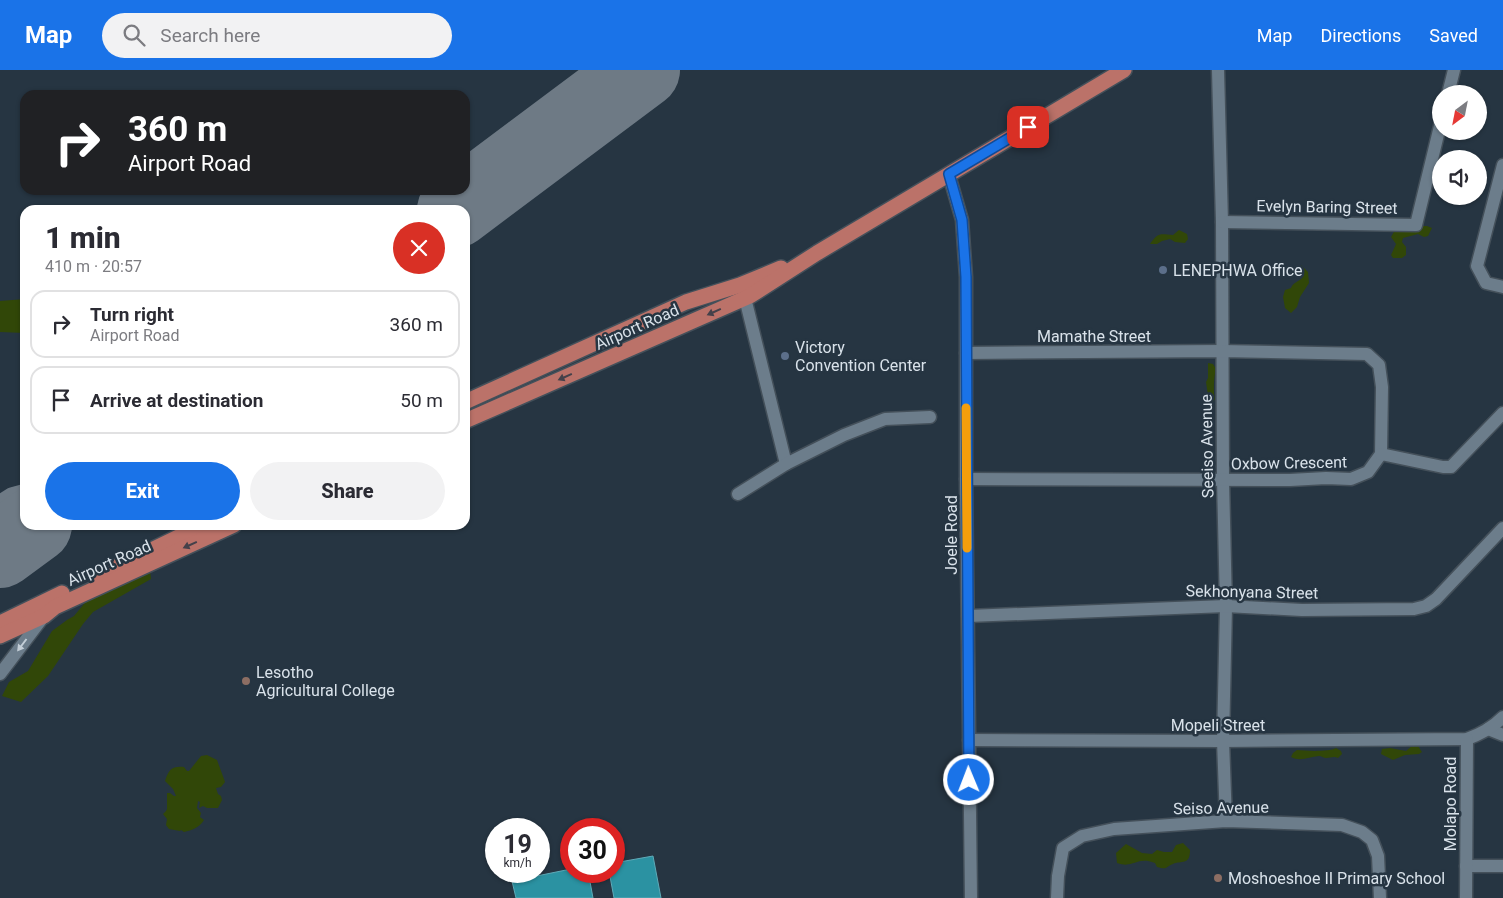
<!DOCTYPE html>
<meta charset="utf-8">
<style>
:root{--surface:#fff;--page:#f2f2f3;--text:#2b2b33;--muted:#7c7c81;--line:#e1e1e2;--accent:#1a73e8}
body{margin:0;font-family:Roboto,sans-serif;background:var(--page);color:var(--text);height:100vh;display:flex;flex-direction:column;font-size:19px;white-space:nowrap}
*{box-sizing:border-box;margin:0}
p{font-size:16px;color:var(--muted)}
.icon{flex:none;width:28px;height:28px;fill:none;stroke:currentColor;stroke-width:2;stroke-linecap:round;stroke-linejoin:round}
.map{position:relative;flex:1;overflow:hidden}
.panel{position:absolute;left:20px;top:135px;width:450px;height:325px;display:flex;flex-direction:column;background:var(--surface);border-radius:15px;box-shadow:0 1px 4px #0004}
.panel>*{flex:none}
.hud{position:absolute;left:20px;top:20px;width:450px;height:105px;border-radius:15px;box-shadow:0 1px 4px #0004;background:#202124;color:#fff;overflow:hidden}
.needle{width:32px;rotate:212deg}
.fabs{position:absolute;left:1432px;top:15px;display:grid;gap:10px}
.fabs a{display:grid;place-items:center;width:55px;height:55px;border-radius:50%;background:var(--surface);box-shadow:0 1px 4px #0004;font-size:25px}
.speed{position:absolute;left:485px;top:748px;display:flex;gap:10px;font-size:25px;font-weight:700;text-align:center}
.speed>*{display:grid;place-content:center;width:65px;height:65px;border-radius:50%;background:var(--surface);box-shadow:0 1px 4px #0004;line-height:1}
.speed small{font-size:12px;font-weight:400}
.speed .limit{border:8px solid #d22;background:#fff;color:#111}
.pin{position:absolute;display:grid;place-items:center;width:42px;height:42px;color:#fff;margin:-21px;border-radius:10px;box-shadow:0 2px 8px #0006}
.me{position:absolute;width:55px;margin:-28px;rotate:359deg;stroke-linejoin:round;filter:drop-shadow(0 0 4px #0008)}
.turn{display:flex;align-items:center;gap:18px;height:105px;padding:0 25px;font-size:22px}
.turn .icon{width:65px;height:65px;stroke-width:2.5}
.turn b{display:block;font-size:35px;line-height:42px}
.round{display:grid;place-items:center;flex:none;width:52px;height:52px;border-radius:26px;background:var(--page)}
.summary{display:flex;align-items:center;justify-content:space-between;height:85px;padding:0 25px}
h1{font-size:30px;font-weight:800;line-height:38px}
.primary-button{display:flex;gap:10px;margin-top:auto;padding:10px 25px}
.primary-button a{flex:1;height:58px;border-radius:30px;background:var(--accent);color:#fff;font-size:20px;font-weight:800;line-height:58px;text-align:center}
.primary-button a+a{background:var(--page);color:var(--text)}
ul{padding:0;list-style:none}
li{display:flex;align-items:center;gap:15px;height:68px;margin:0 10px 8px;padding:0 15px;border:2px solid var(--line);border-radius:15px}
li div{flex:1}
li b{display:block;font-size:19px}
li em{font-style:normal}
header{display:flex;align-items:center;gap:30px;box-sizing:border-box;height:70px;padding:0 25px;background:var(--accent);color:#fff}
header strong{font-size:24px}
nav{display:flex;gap:28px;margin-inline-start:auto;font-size:18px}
.search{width:350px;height:45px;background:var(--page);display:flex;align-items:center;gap:12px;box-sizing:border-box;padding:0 18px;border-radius:28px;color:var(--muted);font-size:19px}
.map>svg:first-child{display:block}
.green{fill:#314708}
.water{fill:#2b92a2;stroke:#5faab8}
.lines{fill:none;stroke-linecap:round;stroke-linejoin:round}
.taxiway{stroke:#6e7a85;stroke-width:30}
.runway{stroke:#6e7a85;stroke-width:76}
.minor-casing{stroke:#44505a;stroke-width:15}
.major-casing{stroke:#44505a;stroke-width:18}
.minor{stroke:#6c7d8b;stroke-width:12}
.major{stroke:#bb7269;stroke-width:15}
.oneway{fill:#44414a}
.oneway2{fill:#c3ced7}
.route-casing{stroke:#114b97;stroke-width:12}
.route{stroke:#1a73e8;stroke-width:9}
.slow{stroke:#f59e0b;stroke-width:9}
.service-dot{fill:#5c6f8a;stroke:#263542;stroke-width:2}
.education-dot{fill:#8d6e63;stroke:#263542;stroke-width:2}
.labels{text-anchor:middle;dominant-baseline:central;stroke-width:5;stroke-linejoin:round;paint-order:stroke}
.street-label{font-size:16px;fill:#d9e2ea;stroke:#263542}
.poi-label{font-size:16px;fill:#d9e2ea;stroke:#263542;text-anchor:start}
</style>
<header>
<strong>Map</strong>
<div class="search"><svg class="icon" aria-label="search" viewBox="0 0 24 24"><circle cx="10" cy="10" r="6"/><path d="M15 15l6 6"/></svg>Search here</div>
<nav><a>Map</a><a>Directions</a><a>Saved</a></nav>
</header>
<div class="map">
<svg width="1503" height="828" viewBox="0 0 1503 828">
<rect width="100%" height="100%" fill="#263542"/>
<!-- green -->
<g class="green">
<path d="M1422,156H1427L1432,158L1428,166L1424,167L1418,164L1403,168L1402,172L1406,177V185L1402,188H1393L1391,185L1396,174L1391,167L1395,160L1419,157Z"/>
<path d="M1179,160L1187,164L1188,169L1185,173L1175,172L1170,169L1162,171L1157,174H1150C1158,162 1160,164 1173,165Z"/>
<path d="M1301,195L1308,202L1309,213L1300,227L1297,237L1291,243L1285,238L1283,227L1285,220L1291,218C1293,212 1299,212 1303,207L1299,202Z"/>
<path d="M25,229V263L0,262V231Z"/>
<path d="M1208,293L1213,294L1216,299C1214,306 1213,321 1215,329L1213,332H1209L1206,312L1208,308Z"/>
<path d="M150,500L151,509L93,542L83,554L48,606L21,632L2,626L9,612L28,601L52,561L67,550L74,546L88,529Z"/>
<path d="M1413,675L1418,676L1422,682L1419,684L1405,685L1393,690L1381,684L1382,679L1390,678L1406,681Z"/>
<path d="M1336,678L1341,681L1342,684L1338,688C1333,686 1331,688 1326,688C1324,688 1321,686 1319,686C1309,687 1300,692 1291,687L1293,683L1297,680C1306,681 1329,682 1336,678Z"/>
<path d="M207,685L217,690L224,709L225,712L221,717L216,718L218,724L221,726L222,730L218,738H207L203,736L199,738L200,732L198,731L197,738L201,743L200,747L204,750C199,758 192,760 184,762L181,760L180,761L169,759L166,755L167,749L163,744L166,741L167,739V723H170L174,726H176L173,719L165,711C169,699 172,696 184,697L187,701H189L201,686Z"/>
<path d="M1183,773L1190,780C1190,796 1181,790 1173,794C1165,797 1168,800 1157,797L1155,793C1136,786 1134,799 1117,793L1116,783L1126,774L1142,783L1152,784L1157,780L1164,782H1172L1176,775Z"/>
</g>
<!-- water -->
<g class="water">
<path d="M653,786L661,828H614L609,801H614V793Z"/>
<path d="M571,799V801H588L593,828H516L512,811Z"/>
</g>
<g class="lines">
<!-- taxiway -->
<g class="taxiway">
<path d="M0,441L14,432L25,429"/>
<path d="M0,502L7,499L12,494L19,478L37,455"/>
</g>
<!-- runway -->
<g class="runway">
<path d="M455,140L642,0"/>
<path d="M0,480L34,455"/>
</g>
<!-- minor casing -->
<g class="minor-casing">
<g id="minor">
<path d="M1218,0L1222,152L1223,410L1226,536L1223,671L1226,751"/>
<path d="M1448,24L1454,0"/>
<path d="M1503,95L1477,196L1486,213L1503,217"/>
<path d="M949,105L962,150L966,207V409L971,828"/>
<path d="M1222,152L1416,155L1441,52"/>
<path d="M745,228L786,394"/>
<path d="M966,283L1222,281L1367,284L1379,295L1382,317L1381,384L1368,402L1351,409L1326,408L1290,410L966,409"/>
<path d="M1381,384L1443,397H1451L1503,343"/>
<path d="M738,424L786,394L844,365L885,349L930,347"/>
<path d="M968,546L1226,536L1302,540L1414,539L1426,536L1436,529L1503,458"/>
<path d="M0,604L44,546"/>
<path d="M1488,659L1503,665"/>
<path d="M969,670L1223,671L1467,669C1481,664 1492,658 1503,647"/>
<path d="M1466,796H1503"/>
<path d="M1057,828L1058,806L1063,778L1082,766L1114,759L1226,751L1342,755L1362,762L1372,770L1378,786L1380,828"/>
<path d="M1466,828L1467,669"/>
</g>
</g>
<!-- major casing -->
<g class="major-casing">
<g id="major">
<path d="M465,332L686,232L740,215L781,198"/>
<path d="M465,351L750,226L817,183L1124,0"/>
<path d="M98,506L203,455"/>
<path d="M0,553L62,523"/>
<path d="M0,566L44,546L55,537L234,455"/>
</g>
</g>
<!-- minor -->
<use href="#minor" class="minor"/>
<!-- major -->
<use href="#major" class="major"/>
</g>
<!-- one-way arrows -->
<defs><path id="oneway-solid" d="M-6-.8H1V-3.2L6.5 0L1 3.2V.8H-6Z" transform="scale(1.25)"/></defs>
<g class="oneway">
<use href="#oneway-solid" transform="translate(714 242) rotate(156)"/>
<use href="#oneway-solid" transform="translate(565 307) rotate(156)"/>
<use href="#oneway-solid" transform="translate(190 475) rotate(156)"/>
</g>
<use class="oneway2" href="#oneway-solid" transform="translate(22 575) rotate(127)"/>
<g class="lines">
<!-- route casing -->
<g class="route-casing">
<path id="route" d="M969,710L966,207L962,150L949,104L1028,57"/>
</g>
<!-- route -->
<use href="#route" class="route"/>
<!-- slow -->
<path class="slow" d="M966,338L967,478"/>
</g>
<!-- markers -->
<g class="service-dot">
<circle cx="1163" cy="200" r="5"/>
<circle cx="785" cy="286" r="5"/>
</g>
<g class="education-dot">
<circle cx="246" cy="611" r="5"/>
<circle cx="1218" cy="808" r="5"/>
</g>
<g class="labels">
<!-- street labels -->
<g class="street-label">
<text transform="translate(1327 137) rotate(1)">Evelyn Baring Street</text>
<text transform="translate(637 257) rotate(-24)">Airport Road</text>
<text x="1094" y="266">Mamathe Street</text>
<text transform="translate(1207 376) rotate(-91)">Seeiso Avenue</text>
<text transform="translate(1289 393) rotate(-1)">Oxbow Crescent</text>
<text transform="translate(951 465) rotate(-90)">Joele Road</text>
<text transform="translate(109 493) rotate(-24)">Airport Road</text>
<text transform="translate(1252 522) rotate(1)">Sekhonyana Street</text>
<text x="1218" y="655">Mopeli Street</text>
<text transform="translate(1450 734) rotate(-90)">Molapo Road</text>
<text transform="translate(1221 738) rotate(-1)">Seiso Avenue</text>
</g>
<!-- poi labels -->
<g class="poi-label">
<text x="1173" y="200">LENEPHWA Office</text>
<text x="795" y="277">Victory<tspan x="795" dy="18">Convention Center</tspan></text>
<text x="256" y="602">Lesotho<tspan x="256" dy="18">Agricultural College</tspan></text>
<text x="1228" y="808">Moshoeshoe II Primary School</text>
</g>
</g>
</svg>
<div class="fabs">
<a><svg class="needle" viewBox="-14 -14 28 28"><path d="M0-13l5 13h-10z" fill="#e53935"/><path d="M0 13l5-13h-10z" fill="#7c7c81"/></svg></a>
<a><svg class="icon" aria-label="sound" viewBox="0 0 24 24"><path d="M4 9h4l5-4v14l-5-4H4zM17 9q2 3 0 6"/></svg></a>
</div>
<div class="speed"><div>19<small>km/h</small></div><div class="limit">30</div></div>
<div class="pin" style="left:1028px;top:57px;background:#d93025"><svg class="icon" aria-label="arrive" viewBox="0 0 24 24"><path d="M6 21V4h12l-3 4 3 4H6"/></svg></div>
<svg class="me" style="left:969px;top:710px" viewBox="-20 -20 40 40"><circle r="17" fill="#1a73e8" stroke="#fff" stroke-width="3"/><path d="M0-11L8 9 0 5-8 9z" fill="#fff"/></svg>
<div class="hud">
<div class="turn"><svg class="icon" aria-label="right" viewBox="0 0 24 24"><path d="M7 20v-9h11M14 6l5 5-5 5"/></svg><div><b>360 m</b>Airport Road</div></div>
</div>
<section class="panel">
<div class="summary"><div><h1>1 min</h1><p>410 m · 20:57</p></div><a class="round" style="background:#d93025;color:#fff"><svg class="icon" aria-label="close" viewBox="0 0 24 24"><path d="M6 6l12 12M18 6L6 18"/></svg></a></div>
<ul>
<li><svg class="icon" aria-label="right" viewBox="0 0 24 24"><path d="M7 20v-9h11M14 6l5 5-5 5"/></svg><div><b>Turn right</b><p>Airport Road</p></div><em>360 m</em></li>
<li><svg class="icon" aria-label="arrive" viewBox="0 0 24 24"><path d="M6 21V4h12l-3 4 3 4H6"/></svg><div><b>Arrive at destination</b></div><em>50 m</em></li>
</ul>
<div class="primary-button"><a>Exit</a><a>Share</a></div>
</section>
</div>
